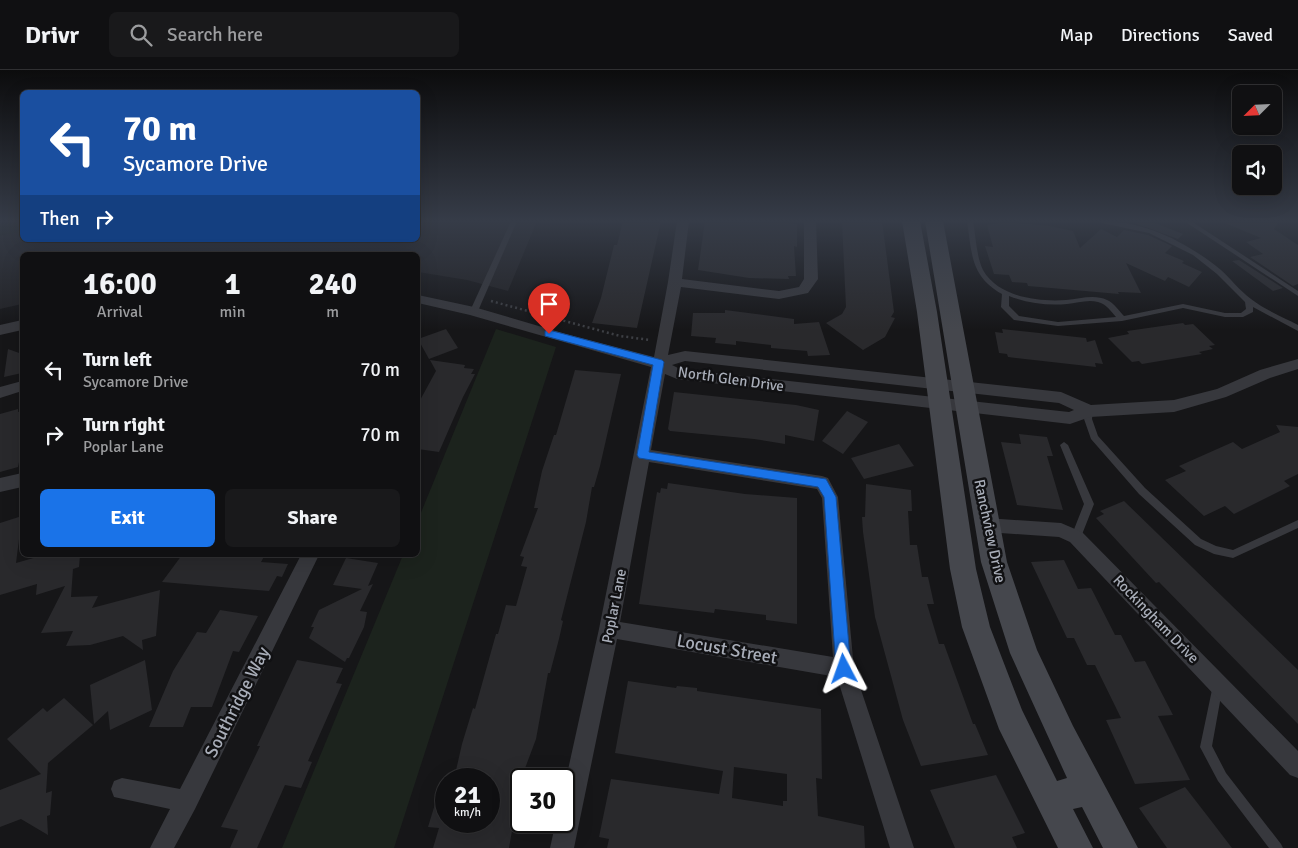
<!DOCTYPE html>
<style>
:root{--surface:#101012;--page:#19191b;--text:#f1f3f6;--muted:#9c9d9f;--line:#303032;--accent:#1a73e8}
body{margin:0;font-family:Signika,sans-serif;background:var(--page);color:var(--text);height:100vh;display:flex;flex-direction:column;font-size:19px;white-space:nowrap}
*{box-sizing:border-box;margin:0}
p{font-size:16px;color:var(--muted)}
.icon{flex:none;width:28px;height:28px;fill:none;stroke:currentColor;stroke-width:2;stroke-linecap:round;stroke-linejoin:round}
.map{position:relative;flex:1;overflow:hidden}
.sheet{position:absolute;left:20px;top:182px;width:400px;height:305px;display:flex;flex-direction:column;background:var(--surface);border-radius:8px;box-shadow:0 5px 20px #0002,0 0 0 1px var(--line)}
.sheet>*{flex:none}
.banner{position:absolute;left:20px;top:20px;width:400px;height:152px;border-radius:8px;box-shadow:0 5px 20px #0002,0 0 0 1px var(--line);background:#1a4fa0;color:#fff;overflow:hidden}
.needle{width:32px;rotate:246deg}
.buttons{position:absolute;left:1232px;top:15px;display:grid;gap:10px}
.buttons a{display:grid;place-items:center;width:50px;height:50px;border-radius:8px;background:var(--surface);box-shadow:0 5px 20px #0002,0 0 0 1px var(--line);font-size:25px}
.speed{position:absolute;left:435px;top:698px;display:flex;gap:10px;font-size:25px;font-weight:700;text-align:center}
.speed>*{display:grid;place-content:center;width:65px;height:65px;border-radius:50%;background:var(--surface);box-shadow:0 5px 20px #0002,0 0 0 1px var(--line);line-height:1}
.speed small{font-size:12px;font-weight:400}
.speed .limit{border:2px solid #111;border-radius:8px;background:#fff;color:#111}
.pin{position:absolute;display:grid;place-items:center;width:42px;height:42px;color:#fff;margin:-51px -21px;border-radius:50% 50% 50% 0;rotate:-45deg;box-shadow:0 0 5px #0007}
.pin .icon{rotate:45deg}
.me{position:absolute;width:55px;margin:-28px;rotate:356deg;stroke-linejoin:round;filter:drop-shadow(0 0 4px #0008)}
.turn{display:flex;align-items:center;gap:18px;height:105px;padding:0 20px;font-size:22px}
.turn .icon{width:65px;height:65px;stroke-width:2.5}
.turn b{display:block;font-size:35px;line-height:42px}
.then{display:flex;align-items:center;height:48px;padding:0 20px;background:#0003;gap:10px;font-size:19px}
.eta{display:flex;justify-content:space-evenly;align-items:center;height:85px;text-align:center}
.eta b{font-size:30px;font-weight:800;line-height:35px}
.cta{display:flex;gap:10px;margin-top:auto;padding:10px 20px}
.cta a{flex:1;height:58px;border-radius:8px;background:var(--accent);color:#fff;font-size:20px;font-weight:800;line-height:58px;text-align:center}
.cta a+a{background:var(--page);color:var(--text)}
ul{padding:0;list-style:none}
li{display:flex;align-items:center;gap:15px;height:65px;padding:0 20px}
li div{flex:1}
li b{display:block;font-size:19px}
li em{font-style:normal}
header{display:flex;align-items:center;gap:30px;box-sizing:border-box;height:70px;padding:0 25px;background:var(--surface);border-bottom:1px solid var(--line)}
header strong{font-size:24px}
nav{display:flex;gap:28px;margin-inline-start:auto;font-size:18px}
.search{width:350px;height:45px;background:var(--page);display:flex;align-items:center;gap:12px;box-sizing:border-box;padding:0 18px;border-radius:8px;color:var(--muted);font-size:19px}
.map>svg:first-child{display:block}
.built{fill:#222225}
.green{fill:#1c231d}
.building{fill:#29292c;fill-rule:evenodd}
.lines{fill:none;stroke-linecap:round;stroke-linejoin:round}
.path{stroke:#3d3f44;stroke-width:2.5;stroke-dasharray:2 3;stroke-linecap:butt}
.lane{fill:#37383d;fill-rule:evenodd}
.street{fill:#37383d;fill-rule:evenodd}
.secondary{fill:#45474d;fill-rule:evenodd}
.route{fill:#1a73e8;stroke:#114b97}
.labels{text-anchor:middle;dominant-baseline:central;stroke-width:5;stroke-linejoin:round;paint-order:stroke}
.street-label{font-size:15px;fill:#a8adb8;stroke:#111113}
.near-street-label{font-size:18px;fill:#a8adb8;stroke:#111113}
</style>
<header>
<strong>Drivr</strong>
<div class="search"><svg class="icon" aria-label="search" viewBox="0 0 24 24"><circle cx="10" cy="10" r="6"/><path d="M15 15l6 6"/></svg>Search here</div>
<nav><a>Map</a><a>Directions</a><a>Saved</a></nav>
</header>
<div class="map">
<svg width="1298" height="778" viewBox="0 0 1298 778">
<rect width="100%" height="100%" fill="#161618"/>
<!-- built -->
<path class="built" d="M0,151H22V170H418V151H537L508,221L467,210L418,202V185H22V234L0,239Z"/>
<!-- green -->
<g class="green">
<path d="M0,151L22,152V161L0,166Z"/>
<path d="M496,259L556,277L394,778H282L403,485H418V450Z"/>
</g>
<!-- building -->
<g class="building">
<path d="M623,151H661L637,258L592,253L601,228L614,175H617Z"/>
<path d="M705,151H771L797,154V177L794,176L796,206H788L789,209L749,208L698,200Z"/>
<path d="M845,151H882L894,242L891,247L895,248L885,267L863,280L826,253L842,244L846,237L842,153H846Z"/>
<path d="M1133,151H1150L1183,164L1178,169L1132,152Z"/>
<path d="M1220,151H1279L1274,159L1298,175V214L1293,216L1250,187L1263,184L1246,172L1261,168Z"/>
<path d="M1006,152L1050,156L1073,161L1080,178L1101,159L1117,167L1124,160L1148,165L1172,176L1165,183L1184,191L1182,193L1202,202L1189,217L1168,207L1165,211L1126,193L1141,223L1118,222L1119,224L1028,216L1027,213L1012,212L1009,205L994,204L985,176L993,177L987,155Z"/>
<path d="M1239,190L1283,218L1273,221L1232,191Z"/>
<path d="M725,240L794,249V254L819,252L830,285L808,286L807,281L771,278V275L736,271V275L715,273L716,268L691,266L693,243H725Z"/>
<path d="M1183,253L1185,255L1193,254L1215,275L1209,276L1213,279L1199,282L1202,284L1142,294L1139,291L1132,292L1108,268L1129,264L1127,261Z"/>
<path d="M446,259L458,278L429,289L418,269Z"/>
<path d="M1002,259L1086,268L1087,272L1095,270L1103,294L1095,293L1096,297L1008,287L1007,284L999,283L995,262L1003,263Z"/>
<path d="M8,279L22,284V303L4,307Z"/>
<path d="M430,290L465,295L464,298L474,299L471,304H475L463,327L439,382L418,379V334L436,301Z"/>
<path d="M575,300L621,304L600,396L594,417H592L586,452L561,550L563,551L559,569L550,603H548L536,669L521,709L509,778H433L439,758L428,757L435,734H446V751H489V709H454L462,674L473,638L475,639L496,564H498L506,535L516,536L527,497L521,496L524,487L520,486L538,438H534L542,401L554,365H556Z"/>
<path d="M674,322L796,335L819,340L814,371L785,365V374L754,369L670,361L668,359Z"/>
<path d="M18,339V342L22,341V378L18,397L0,402V344Z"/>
<path d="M847,341L868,352L843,384L822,371Z"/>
<path d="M1276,355L1298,357V404L1284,411L1290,416L1234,444L1225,436L1204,446L1165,410L1186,401L1179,396L1233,372L1242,379L1280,362Z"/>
<path d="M1019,364L1047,367L1053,386H1047L1063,440L1017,435L1001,372L1021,374Z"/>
<path d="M899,374L914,396L864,409L851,388Z"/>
<path d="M668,413L745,424L797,428V554L766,550V545L715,539L714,543L639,534L657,422L660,423L661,418L667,419Z"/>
<path d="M866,414L911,420L912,441H908L910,475H917L922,507H928L934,534H927L939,574H944L973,654H975L988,685L921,696L903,650L875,547L863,462L862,447H865Z"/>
<path d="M1124,431L1298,600V654L1159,512L1156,513L1096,448L1104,444L1100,441Z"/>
<path d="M22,446L16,493L44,485H80L79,497L73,499L71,527L98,526L92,538L160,520L156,566L142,570L143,580L123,566L90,575L66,576L73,561L41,563L65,516L36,525L37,514L0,525V453Z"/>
<path d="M182,485H265L261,492L288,494L282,507L277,506L269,521L162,512Z"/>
<path d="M346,488L378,493L368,516L373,514L360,541L367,542L364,557L349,588H347L345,592L309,568L314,557H311L319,540L362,519L333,515Z"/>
<path d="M1064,490L1078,519L1091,518L1115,565H1121L1135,592L1145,591L1173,645L1158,646L1190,710L1135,714L1106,650L1121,648L1095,595H1087L1074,568H1067L1031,492Z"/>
<path d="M220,540L258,546L239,582L233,581L212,637H191L183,657H149L173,601L197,562L206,563Z"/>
<path d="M145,590L152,640L110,660L108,641L94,654L90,615Z"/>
<path d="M297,590L343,598L336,613L342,614L308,691L312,692L301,718L285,715L257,778H230L238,760L221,757L260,676H257Z"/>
<path d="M628,611L676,618L677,616L697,618V621L821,639L822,709L816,708L818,746L864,756L865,778H607L609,769L599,767L611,709L719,724L723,701L615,683ZM734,697L787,704V731H783V736L732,728Z"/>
<path d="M64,628L93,655L48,693L46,723L52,721L50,745L47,746L48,765L21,749L0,757V720L41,704L7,669L43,638L47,642Z"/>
<path d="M996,705L1025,763L1012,767L1017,778H955L930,720Z"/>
<path d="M1185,717L1209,748L1232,778H1167L1139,738Z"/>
</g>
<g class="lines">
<!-- path -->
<path class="path" d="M491,231L620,266L650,270"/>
<!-- lane -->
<g class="lane">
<path d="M511,151H517L478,241L477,243H471L470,241Z"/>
<path d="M967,151H973C976,167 976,185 983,200C998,227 1038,232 1066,230C1080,229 1094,224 1107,230C1114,233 1119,241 1124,246L1183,234L1225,243H1241L1246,239L1245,232L1217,204L1193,185L1149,163L1102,153L1099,151C1143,150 1187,172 1221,200C1231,209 1240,221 1251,229C1265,240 1283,247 1298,255V261L1253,237V242L1243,247H1225L1183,238L1122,251L1058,256L1014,250L1001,237L1002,224C970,206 972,183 967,151ZM1009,226C1027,233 1048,236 1067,234C1077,233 1088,229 1098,232C1106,234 1111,241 1116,247L1058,252L1019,246L1009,236Z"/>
<path d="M1184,151H1191L1298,221V226Z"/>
<path d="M1089,338L1093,341L1092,349L1098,366L1145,418L1201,469L1216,476L1233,480L1298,450V458L1233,488L1214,484L1195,475L1139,424L1091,369L1084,349L1085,341Z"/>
<path d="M1064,372L1068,375L1094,434L1081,467L1079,470L1076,471L1073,470L1071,467L1084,434L1060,375Z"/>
<path d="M1218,610L1222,611L1223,615L1212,676L1226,703L1281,774L1283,778H1269L1218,711L1200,677L1213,615L1214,611Z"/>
</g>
<!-- street -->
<g class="street">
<path d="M677,151H689L682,209L779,221L799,217L804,209V151H816L818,209L808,223L779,229L681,217L668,285L685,281L1061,322L1091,335L1174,330L1217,319L1260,300L1298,289V299L1270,308L1226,327L1174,342L1090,347L1070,354L677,309L665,304L651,380L822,406L828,408L838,427L854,599L914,778H890L837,607L617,569L574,778H550L556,751H564V718L599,559L651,297L470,245L418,233V225L474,237L566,264L654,287L668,212ZM685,291L1059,333L1074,340L1069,342L680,299L672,295ZM649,392L817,419L822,428L833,587L620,552Z"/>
<path d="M22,250V260L0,265V255Z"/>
<path d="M22,311V321L0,328V317Z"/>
<path d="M22,403V417L0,422V408Z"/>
<path d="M986,448L1061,453L1082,462L1298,681V708L1290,705L1070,472L1059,467L986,462L980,460L977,455L980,450Z"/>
<path d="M301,485H319L195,739L174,778H150L170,739L114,727L111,719L114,711L122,708L180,719Z"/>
</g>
<!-- secondary -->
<path class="secondary" d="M902,151H920L937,242L976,499L990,557L1022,640L1057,711L1067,708L1010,583L981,492L925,151H943L1007,492L1037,580L1073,656L1138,778H1103L1082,737L1073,739L1093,778H1058L999,659L962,557L950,499L917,242Z"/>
</g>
<!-- sky -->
<linearGradient id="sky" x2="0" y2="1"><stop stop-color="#0c0c0d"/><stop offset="0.58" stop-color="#363c48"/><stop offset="1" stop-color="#363c48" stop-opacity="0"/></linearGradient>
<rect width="1298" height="260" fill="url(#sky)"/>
<!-- route -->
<path class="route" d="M549,260L662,290L664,292L649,382L826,409L836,427L851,599L848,604L844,606L839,604L836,599L824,427L818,417L639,388L637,385L653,295L545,266V261Z"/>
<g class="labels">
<!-- street labels -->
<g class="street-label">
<text transform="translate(731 309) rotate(8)">North Glen Drive</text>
<text transform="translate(990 461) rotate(78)">Ranchview Drive</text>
<text transform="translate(614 536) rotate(-79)">Poplar Lane</text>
<text transform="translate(1156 549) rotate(46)">Rockingham Drive</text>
</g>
<!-- near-street labels -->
<g class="near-street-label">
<text transform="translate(727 579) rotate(10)">Locust Street</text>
<text transform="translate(237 632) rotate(-63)">Southridge Way</text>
</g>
</g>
</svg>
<div class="buttons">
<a><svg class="needle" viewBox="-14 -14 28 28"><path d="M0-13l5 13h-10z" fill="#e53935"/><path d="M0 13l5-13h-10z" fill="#9c9d9f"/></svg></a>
<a><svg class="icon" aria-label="sound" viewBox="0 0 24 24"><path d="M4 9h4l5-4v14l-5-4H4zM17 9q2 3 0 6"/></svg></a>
</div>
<div class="speed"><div>21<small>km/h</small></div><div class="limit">30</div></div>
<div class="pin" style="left:549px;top:264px;background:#d93025"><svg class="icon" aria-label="arrive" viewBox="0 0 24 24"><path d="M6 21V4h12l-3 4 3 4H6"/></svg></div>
<svg class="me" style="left:844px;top:599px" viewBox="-20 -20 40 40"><path d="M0-17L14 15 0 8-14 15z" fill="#1a73e8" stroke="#fff" stroke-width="4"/></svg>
<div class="banner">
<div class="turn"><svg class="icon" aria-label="left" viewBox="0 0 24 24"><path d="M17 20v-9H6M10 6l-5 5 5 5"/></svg><div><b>70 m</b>Sycamore Drive</div></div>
<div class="then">Then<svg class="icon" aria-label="right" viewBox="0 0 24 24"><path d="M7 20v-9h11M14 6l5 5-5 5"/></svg></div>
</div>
<section class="sheet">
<div class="eta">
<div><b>16:00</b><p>Arrival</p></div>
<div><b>1</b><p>min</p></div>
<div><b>240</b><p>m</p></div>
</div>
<ul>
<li><svg class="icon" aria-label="left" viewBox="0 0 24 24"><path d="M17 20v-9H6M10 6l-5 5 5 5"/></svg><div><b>Turn left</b><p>Sycamore Drive</p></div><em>70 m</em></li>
<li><svg class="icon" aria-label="right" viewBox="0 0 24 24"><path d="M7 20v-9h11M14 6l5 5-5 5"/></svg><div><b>Turn right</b><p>Poplar Lane</p></div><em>70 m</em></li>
</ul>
<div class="cta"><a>Exit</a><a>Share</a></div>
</section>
</div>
